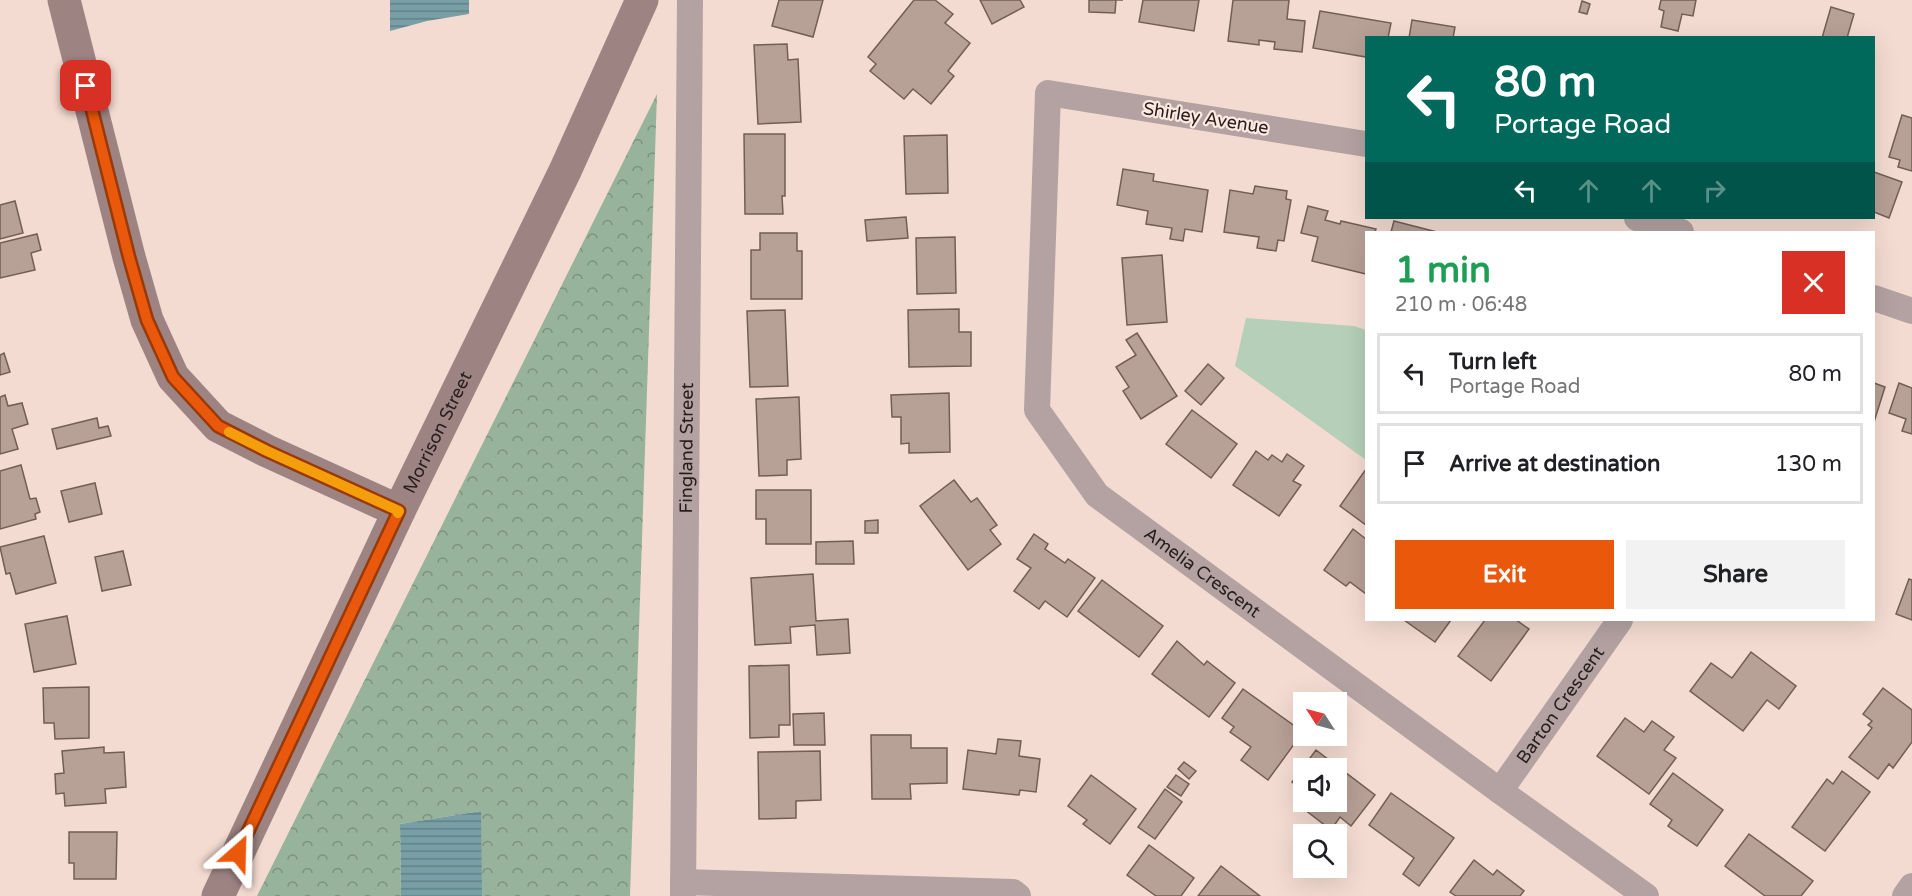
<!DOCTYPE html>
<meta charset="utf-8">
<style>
:root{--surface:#fff;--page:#f2f2f2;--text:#202124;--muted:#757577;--line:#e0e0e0;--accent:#ea580c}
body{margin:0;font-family:"Varela Round",sans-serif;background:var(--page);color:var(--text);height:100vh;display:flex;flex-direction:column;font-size:22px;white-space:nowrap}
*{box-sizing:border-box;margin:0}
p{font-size:20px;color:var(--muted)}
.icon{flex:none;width:33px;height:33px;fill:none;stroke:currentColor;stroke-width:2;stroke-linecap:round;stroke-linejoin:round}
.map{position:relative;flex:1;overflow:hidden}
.drawer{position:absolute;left:1365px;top:231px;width:510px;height:390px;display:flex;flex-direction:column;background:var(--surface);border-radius:0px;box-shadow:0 6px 24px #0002}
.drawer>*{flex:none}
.top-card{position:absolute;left:1365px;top:36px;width:510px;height:183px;border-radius:0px;box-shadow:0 6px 24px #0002;background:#00695c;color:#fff;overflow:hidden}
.needle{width:39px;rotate:306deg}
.fabs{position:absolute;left:1293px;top:692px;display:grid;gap:12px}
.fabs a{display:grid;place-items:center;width:54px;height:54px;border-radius:0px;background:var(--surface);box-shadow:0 6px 24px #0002;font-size:30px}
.pin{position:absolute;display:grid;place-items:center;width:51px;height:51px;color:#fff;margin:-26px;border-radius:12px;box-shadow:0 3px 9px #0006}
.me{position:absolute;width:66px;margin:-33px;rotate:25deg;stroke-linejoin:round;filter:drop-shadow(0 0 4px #0008)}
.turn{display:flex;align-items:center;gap:21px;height:126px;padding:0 30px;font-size:27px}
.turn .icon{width:78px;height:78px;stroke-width:2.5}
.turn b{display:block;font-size:42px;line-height:51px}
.lanes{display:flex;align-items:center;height:57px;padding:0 30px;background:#0003;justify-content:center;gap:30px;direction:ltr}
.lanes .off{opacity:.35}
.round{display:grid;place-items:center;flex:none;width:63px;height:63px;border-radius:0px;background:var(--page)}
.summary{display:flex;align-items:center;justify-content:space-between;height:102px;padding:0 30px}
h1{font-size:36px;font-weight:700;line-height:45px;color:#1e9e55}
.button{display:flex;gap:12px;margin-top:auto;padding:12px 30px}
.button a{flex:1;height:69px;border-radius:0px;background:var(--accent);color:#fff;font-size:24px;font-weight:700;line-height:69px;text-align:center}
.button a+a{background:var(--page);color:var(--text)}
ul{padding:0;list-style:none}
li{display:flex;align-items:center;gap:18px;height:81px;margin:0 12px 9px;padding:0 18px;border:3px solid var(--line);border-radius:0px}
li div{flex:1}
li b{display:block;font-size:22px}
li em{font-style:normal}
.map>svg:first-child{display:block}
.forest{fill:url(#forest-crowns)}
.park{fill:#b5cfb8}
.water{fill:url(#water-rules)}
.building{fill:#b7a096;stroke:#735e55;stroke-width:1.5}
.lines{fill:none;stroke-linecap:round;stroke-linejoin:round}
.street{stroke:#b3a2a1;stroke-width:26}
.secondary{stroke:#9d8483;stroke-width:33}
.route-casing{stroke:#983908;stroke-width:15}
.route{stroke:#ea580c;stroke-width:10}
.slow{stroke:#f59e0b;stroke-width:10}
.labels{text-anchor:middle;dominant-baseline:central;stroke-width:4.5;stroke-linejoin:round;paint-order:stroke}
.street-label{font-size:18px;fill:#261e1a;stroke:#fde9e1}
</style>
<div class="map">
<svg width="1912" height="896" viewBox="0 0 1912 896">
<defs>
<pattern id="forest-crowns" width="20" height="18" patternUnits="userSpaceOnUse" patternTransform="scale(1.5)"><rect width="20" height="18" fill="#98b39b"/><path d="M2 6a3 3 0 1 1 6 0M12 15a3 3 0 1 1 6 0" fill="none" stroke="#7c917e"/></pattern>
<pattern id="water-rules" width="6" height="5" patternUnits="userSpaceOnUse" patternTransform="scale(1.5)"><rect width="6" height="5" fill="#779fa5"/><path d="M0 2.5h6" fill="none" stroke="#618186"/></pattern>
</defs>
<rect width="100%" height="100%" fill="#f4dbd1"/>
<!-- forest -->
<path class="forest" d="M657,94L630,896H481V811L400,824L401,896H257Z"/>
<!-- park -->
<path class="park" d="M1246,318L1354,326L1366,330V460L1235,366Z"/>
<!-- water -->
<g class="water">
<path d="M390,0H469V14L427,21L390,31Z"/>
<path d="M481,811L482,896H401L400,824Z"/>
</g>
<!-- building -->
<g class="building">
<path d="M779,0H823L813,37L772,26Z"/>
<path d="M914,0H935L953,14L945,23L970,43L948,71L954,76L931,104L913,89L904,99L870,71L876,64L868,57Z"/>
<path d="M980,0H1020L1024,7L992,24Z"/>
<path d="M1089,0H1123H1116L1115,13L1089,12Z"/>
<path d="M1143,0H1199L1194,31L1139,22Z"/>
<path d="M1233,0H1289L1287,19L1305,21L1302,52L1274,49L1275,42L1259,40V45L1228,41Z"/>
<path d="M1661,0H1696L1693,16L1682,14L1678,31L1661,27L1664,11L1659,9Z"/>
<path d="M1582,1L1590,4L1587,14L1579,12Z"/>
<path d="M1831,7L1854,14L1847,38H1822Z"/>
<path d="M1320,11L1391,23L1388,38H1366V57L1313,48Z"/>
<path d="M1412,20L1455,27L1453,38H1409Z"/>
<path d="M787,44L788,60L798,59L801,122L758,124L754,45Z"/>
<path d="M1902,115L1912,118V171L1898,167L1900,160L1889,157Z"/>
<path d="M744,134H785V196H782L783,214H745Z"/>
<path d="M947,135L948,193L906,194L904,136Z"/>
<path d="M1123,169L1154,174L1153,181L1208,190L1202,232L1185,229L1183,241L1170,239L1172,228L1146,224L1148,211L1117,205Z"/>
<path d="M1874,172L1902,182L1889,218L1874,212Z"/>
<path d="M1255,186L1287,191L1286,199L1291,200L1284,241L1278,240L1276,251L1257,248L1259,237L1224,232L1230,190L1253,194Z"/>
<path d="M15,201L23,233L0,239V205Z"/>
<path d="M1308,206L1328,211L1325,220L1340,224L1341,221L1376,229L1375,232H1366V274L1312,261L1318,237L1301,233Z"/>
<path d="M906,217L908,238L867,241L865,220Z"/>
<path d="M1394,221L1437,232H1391Z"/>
<path d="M760,233H797V251H802V299H751V250H760Z"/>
<path d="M37,234L41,250L31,253L35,270L0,278V243Z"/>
<path d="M955,237L956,293L917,294L916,238Z"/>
<path d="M1162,255L1167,322L1127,325L1122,258Z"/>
<path d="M959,309V332H971V366L909,367L908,310Z"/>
<path d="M785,310L788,386L750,387L747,311Z"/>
<path d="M1137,333L1177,396L1141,419L1123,391L1129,387L1116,367L1136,355L1126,340Z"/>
<path d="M4,353L10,372L0,375V355Z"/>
<path d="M1208,364L1224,378L1201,405L1185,391Z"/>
<path d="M1874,383L1885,387L1874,422Z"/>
<path d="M1899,383L1912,388V434L1902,431L1906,419L1889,413Z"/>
<path d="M949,393L950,452L909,453V443L901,444V417H892L891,395Z"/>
<path d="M5,395L8,406L22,403L28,424L12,429L18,449L0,454V397Z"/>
<path d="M799,397L801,459L787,460V475L759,476L756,399Z"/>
<path d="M1192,410L1237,444L1211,478L1166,444Z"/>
<path d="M97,418L99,428L108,426L111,436L57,449L52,429Z"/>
<path d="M1256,451L1268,460L1272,455L1282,462L1287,454L1304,466L1293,481L1301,485L1279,516L1233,485Z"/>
<path d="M21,465L30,499L36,498L40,512L35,514L36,519L0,529V471Z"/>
<path d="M1366,469V525L1340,506Z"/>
<path d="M954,480L971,502L977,498L997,525L990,530L1001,544L968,570L920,506Z"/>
<path d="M95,483L102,514L69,522L61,491Z"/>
<path d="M756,490H811V544H766V519H756Z"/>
<path d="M878,520V533H865V521Z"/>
<path d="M1353,529L1366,539V594L1350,582L1346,586L1324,570Z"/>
<path d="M1034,534L1048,544L1045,549L1065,563L1068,559L1095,578L1067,617L1045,601L1039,609L1014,591L1031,568L1017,559Z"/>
<path d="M44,536L56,583L16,594L10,573L6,574L0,547Z"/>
<path d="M853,541L854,564H816V542Z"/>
<path d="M123,551L131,585L102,591L95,557Z"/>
<path d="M813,574L816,621L848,619L850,653L817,655L815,625L790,627L791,643L755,645L751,578Z"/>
<path d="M1909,579L1912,580V620L1896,614Z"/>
<path d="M1102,580L1163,626L1139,657L1078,611Z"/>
<path d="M67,616L76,664L34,672L25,624Z"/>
<path d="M1404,620H1451L1435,642Z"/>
<path d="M1485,620H1516L1529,629L1491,681L1458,656Z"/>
<path d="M1177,641L1204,665L1207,661L1235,683L1209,717L1152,674Z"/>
<path d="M1751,652L1796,686L1779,709L1767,700L1743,731L1690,691L1711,663L1732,678Z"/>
<path d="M789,665L790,725H779V737L750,738L749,666Z"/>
<path d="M89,687V738L55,739L54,723H44L43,688Z"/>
<path d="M1883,688L1912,710V742L1893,768L1889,764L1878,779L1849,757L1872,728L1868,725L1872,721L1863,714Z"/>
<path d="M1243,689L1303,732L1268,780L1241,760L1251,747L1230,732L1234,727L1222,718Z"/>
<path d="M824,713L825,745H794L793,714Z"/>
<path d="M1625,718L1644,732L1652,721L1674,737L1664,750L1676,758L1649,794L1597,756Z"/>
<path d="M871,735H911V748H947V783L910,784L911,799H872Z"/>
<path d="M998,739L1021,741L1019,756L1040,759L1036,792L1020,790L1019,795L963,789L968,750L996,754Z"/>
<path d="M104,747V753L124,752L126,787L105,789L106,803L65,806L64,793L56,794L55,774L64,773L62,751Z"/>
<path d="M1316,750L1375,795L1351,826L1340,817L1331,830L1304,809L1310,801H1336V768H1304V791L1292,782Z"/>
<path d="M820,751L821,800L796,801V818L759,819L758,752Z"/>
<path d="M1184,762L1196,771L1189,779L1178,769Z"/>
<path d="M1842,771L1870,792L1825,851L1792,827L1827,779L1833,784Z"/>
<path d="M1673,773L1723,810L1697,846L1668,826L1672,820L1650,804Z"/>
<path d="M1091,775L1136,809L1110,844L1083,824L1087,820L1068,806Z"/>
<path d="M1176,775L1189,784L1181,796L1167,787Z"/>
<path d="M1165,789L1182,802L1155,839L1138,827Z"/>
<path d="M1391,793L1454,838L1419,886L1403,874L1414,858L1369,825Z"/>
<path d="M69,832H117L116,879H74V863H69Z"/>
<path d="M1749,834L1813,881L1801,896H1765L1725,866Z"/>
<path d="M1149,845L1194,878L1181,896H1156L1127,875Z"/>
<path d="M1474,860L1493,875L1497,870L1524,891L1520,896H1456L1450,892Z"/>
<path d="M1221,866L1260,896H1198Z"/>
</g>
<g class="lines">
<!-- street -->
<g class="street">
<path id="s1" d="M1366,144L1048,93L1037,410L1097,495L1500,791L1646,896"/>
<path d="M1637,218L1681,232"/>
<path d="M1874,298L1912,311"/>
<path id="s2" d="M1500,791L1620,620"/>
<path d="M683,882L1013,892L1018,896"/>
<path id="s3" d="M683,896L690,0"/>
<path d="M1905,896L1912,886"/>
</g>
<!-- secondary -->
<g class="secondary">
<path d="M64,0L129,257L147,320L173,377L218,426L267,451L399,511"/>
<path id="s4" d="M218,896L399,511L565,171L642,0"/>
</g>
</g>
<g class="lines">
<!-- route casing -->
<g class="route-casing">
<path id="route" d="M86,86L129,257L147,320L173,377L218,426L267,451L399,511L238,853"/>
</g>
<!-- route -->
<use href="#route" class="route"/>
<!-- slow -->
<path class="slow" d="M229,432L267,451L399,511L398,513"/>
</g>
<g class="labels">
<!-- street labels -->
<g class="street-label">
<text transform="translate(1206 118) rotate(9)">Shirley Avenue</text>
<text stroke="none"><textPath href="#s4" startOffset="513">Morrison Street</textPath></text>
<text stroke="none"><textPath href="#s3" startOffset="448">Fingland Street</textPath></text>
<text stroke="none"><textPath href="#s1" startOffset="874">Amelia Crescent</textPath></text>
<text stroke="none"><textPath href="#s2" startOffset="105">Barton Crescent</textPath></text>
</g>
</g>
</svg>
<div class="fabs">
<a><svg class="needle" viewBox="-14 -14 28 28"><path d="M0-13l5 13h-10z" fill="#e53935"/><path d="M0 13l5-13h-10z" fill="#757577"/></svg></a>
<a><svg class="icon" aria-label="sound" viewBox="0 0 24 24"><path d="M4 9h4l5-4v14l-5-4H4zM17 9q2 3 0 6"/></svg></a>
<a><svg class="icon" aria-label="search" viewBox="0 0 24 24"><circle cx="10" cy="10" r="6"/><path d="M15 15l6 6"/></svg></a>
</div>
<div class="pin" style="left:86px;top:86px;background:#d93025"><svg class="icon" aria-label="arrive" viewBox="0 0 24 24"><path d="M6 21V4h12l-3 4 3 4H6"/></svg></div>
<svg class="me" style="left:238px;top:853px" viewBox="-20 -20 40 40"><path d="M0-17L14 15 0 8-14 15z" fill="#ea580c" stroke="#fff" stroke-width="4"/></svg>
<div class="top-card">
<div class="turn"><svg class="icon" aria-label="left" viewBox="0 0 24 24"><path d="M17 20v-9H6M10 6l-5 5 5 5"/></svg><div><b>80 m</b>Portage Road</div></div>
<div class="lanes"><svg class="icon" aria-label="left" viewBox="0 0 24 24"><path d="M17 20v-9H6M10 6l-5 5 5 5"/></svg><svg class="icon off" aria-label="ahead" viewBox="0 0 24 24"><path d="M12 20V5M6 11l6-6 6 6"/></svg><svg class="icon off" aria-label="ahead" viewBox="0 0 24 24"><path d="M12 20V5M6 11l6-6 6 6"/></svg><svg class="icon off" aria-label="right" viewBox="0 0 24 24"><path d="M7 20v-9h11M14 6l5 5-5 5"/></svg></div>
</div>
<section class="drawer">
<div class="summary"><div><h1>1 min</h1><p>210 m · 06:48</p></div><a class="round" style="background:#d93025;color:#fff"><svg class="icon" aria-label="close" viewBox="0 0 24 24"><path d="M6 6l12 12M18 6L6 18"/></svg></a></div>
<ul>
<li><svg class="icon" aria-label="left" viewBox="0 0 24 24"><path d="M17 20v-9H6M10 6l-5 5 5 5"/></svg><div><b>Turn left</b><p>Portage Road</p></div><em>80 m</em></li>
<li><svg class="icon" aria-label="arrive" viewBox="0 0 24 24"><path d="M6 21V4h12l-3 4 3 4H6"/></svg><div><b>Arrive at destination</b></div><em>130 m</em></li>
</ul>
<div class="button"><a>Exit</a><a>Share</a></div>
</section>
</div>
